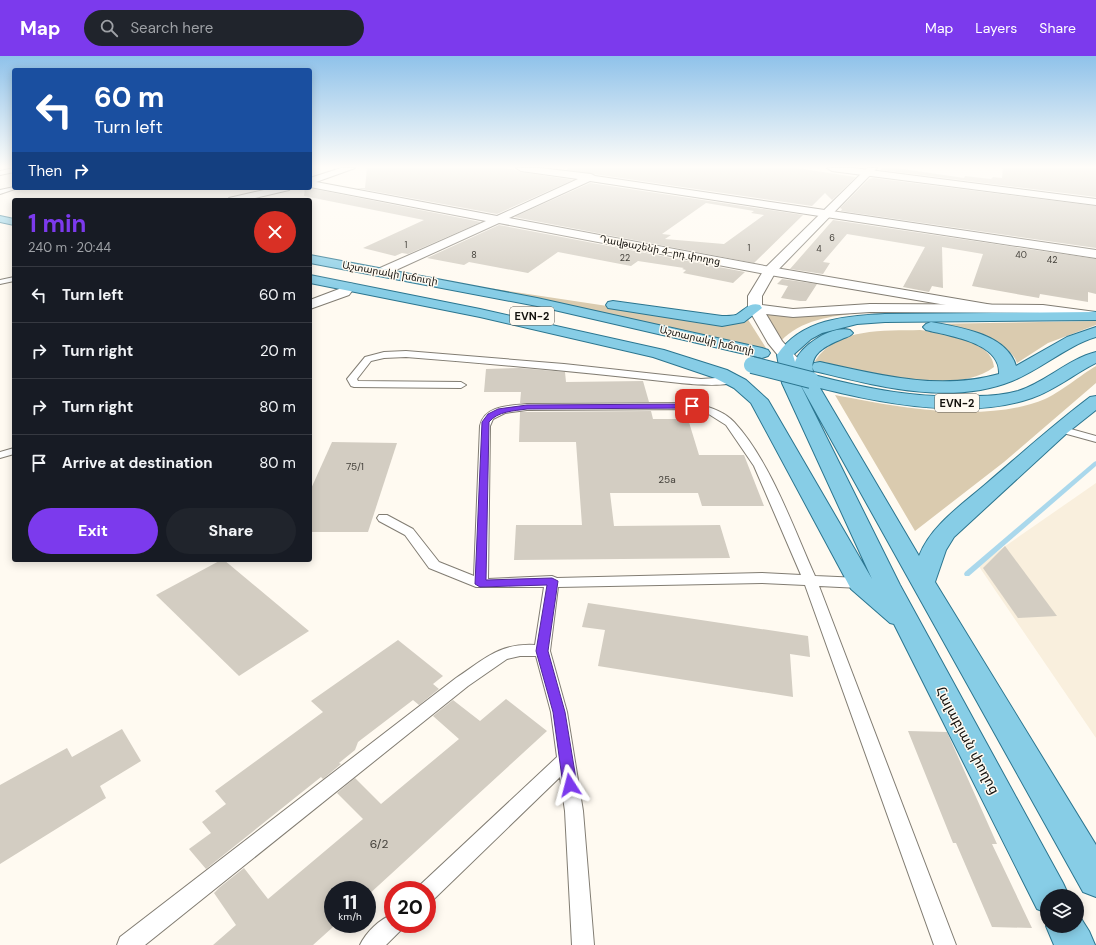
<!DOCTYPE html>
<meta charset="utf-8">
<style>
:root{--surface:#171b24;--page:#20242c;--text:#f1f3f6;--muted:#9ea1a6;--line:#363941;--accent:#7c3aed}
body{margin:0;font-family:"DM Sans","Noto Sans Armenian",sans-serif;background:var(--page);color:var(--text);height:100vh;display:flex;flex-direction:column;font-size:15px;white-space:nowrap}
*{box-sizing:border-box;margin:0}
p{font-size:13px;color:var(--muted)}
.icon{flex:none;width:22px;height:22px;fill:none;stroke:currentColor;stroke-width:2;stroke-linecap:round;stroke-linejoin:round}
.map{position:relative;flex:1;overflow:hidden}
.panel{position:absolute;left:12px;top:142px;width:300px;height:364px;display:flex;flex-direction:column;background:var(--surface);border-radius:4px;box-shadow:0 2px 10px #0003}
.panel>*{flex:none}
.guide{position:absolute;left:12px;top:12px;width:300px;height:122px;border-radius:4px;box-shadow:0 2px 10px #0003;background:#1a4fa0;color:#fff;overflow:hidden}
.controls{position:absolute;left:1040px;top:833px;display:grid;gap:8px}
.controls a{display:grid;place-items:center;width:44px;height:44px;border-radius:50%;background:var(--surface);box-shadow:0 2px 10px #0003;font-size:20px}
.speed{position:absolute;left:324px;top:825px;display:flex;gap:8px;font-size:20px;font-weight:700;text-align:center}
.speed>*{display:grid;place-content:center;width:52px;height:52px;border-radius:50%;background:var(--surface);box-shadow:0 2px 10px #0003;line-height:1}
.speed small{font-size:10px;font-weight:400}
.speed .limit{border:6px solid #d22;background:#fff;color:#111}
.pin{position:absolute;display:grid;place-items:center;width:34px;height:34px;color:#fff;margin:-17px;border-radius:8px;box-shadow:0 2px 6px #0006}
.me{position:absolute;width:44px;margin:-22px;rotate:351deg;stroke-linejoin:round;filter:drop-shadow(0 0 3px #0008)}
.turn{display:flex;align-items:center;gap:14px;height:84px;padding:0 16px;font-size:18px}
.turn .icon{width:52px;height:52px;stroke-width:2.5}
.turn b{display:block;font-size:28px;line-height:34px}
.then{display:flex;align-items:center;height:38px;padding:0 16px;background:#0003;gap:8px;font-size:15px}
.round{display:grid;place-items:center;flex:none;width:42px;height:42px;border-radius:21px;background:var(--page)}
.overview{display:flex;align-items:center;justify-content:space-between;height:68px;padding:0 16px}
h1{font-size:24px;font-weight:700;line-height:30px;color:var(--accent)}
.action{display:flex;gap:8px;margin-top:auto;padding:8px 16px}
.action a{flex:1;height:46px;border-radius:24px;background:var(--accent);color:#fff;font-size:16px;font-weight:700;line-height:46px;text-align:center}
.action a+a{background:var(--page);color:var(--text)}
ul{padding:0;list-style:none}
li{display:flex;align-items:center;gap:12px;height:56px;padding:0 16px;border-top:1px solid var(--line)}
li div{flex:1}
li b{display:block;font-size:15px}
li em{font-style:normal}
header{display:flex;align-items:center;gap:24px;box-sizing:border-box;height:56px;padding:0 20px;background:var(--accent);color:#fff}
header strong{font-size:19px}
nav{display:flex;gap:22px;margin-inline-start:auto;font-size:14px}
.search{width:280px;height:36px;background:var(--page);display:flex;align-items:center;gap:10px;box-sizing:border-box;padding:0 14px;border-radius:22px;color:var(--muted);font-size:15px}
.map>svg:first-child{display:block}
.built{fill:#f9efdd}
.green{fill:#dacbaf}
.lines{fill:none;stroke-linecap:round;stroke-linejoin:round}
.stream{fill:#aad8ec;fill-rule:evenodd}
.building{fill:#d3cdc2;fill-rule:evenodd}
.service-casing{stroke:#827d73;stroke-width:2}
.minor-casing{stroke:#827d73;stroke-width:2}
.tertiary-casing{stroke:#827d73;stroke-width:2}
.primary-casing{stroke:#2b758f;stroke-width:2}
.service{fill:#fff;fill-rule:evenodd}
.minor{fill:#fff;fill-rule:evenodd}
.tertiary{fill:#fff;fill-rule:evenodd}
.primary{fill:#87cde6;fill-rule:evenodd}
.primary-bridge-casing{stroke:#2b758f;stroke-width:18;stroke-linecap:butt}
.primary-bridge{stroke:#87cde6;stroke-width:16}
.route{fill:#7c3aed;stroke:#51269a}
.labels{text-anchor:middle;dominant-baseline:central;stroke-width:3;stroke-linejoin:round;paint-order:stroke}
.far-number-label{font-size:9px;fill:#44413b}
.far-street-label{font-size:10px;fill:#14120e;stroke:#fffaf1}
.number-label{font-size:10px;fill:#44413b}
.shield{fill:#fffaf1;stroke:#5a5852;stroke-width:1}
.shield-label{font-size:11px;font-weight:bold;fill:#14120e}
.near-number-label{font-size:12px;fill:#44413b}
.near-street-label{font-size:14px;fill:#14120e;stroke:#fffaf1}
</style>
<header>
<strong>Map</strong>
<div class="search"><svg class="icon" aria-label="search" viewBox="0 0 24 24"><circle cx="10" cy="10" r="6"/><path d="M15 15l6 6"/></svg>Search here</div>
<nav><a>Map</a><a>Layers</a><a>Share</a></nav>
</header>
<div class="map">
<svg width="1096" height="889" viewBox="0 0 1096 889">
<rect width="100%" height="100%" fill="#fffaf1"/>
<!-- built -->
<path class="built" d="M1096,427V682L978,509Z"/>
<!-- green -->
<g class="green">
<path d="M489,232L700,264L747,262L766,292H758Z"/>
<path d="M761,256L819,259L859,257C832,260 800,264 781,285Z"/>
<path d="M1096,265V269L1048,287L1017,307C1010,282 954,274 932,268Z"/>
<path d="M920,274C940,277 993,284 994,311C954,342 861,315 815,305C837,271 884,275 920,274Z"/>
<path d="M1096,310V327L1004,406L915,475L835,339C897,351 985,368 1045,343C1059,337 1081,319 1096,310Z"/>
</g>
<g class="lines">
<!-- stream -->
<path class="stream" d="M1096,405V410L969,520H965L964,518L965,516L1094,406Z"/>
</g>
<!-- building -->
<g class="building">
<path d="M367,112H504L516,114L521,116L573,124L497,158L356,132H365Z"/>
<path d="M569,112H796L856,121L832,144L825,137L812,150L566,114Z"/>
<path d="M882,112H896L964,122L965,120L991,123L993,121L1002,122L1003,112H1096V141L881,114Z"/>
<path d="M873,122L1096,150V192L841,155L842,153L840,152L869,123Z"/>
<path d="M590,127L803,159L754,207L514,161ZM706,147L754,155L751,157L764,159L724,188L665,183L671,179L662,178Z"/>
<path d="M305,132H309L481,166L408,198L402,197L395,200L363,192L424,164L304,140Z"/>
<path d="M833,164L1096,203V238L1088,236V246L1040,238L1039,242L972,230L983,198L942,191L943,232L932,230L929,236L903,231L925,191L847,178L823,206L830,207L823,218L790,213Z"/>
<path d="M499,169L745,216L733,227L683,217L686,214L682,213L684,212L638,205L631,210L558,196L528,217L469,206L464,209L427,202Z"/>
<path d="M782,223L817,228L806,245H800L781,242L788,230L777,228Z"/>
<path d="M520,312L565,316L566,326L643,325L649,346L520,347L521,336H484L486,313Z"/>
<path d="M651,355L653,363H688L699,399H744L764,450H702L698,437H610L614,470L720,469L730,502L514,504L516,469H582L576,386H519L520,356Z"/>
<path d="M332,386L397,387L368,476H310V435Z"/>
<path d="M1005,490L1057,560L1018,562L983,512Z"/>
<path d="M221,504H224L309,575L239,620L156,539Z"/>
<path d="M588,547L808,580L810,601L790,598L793,641L598,610L605,574L582,571Z"/>
<path d="M398,584L443,620L433,628L439,633L419,649L413,644L358,686L355,694L339,707L341,708L323,723L321,721L206,813L189,793L211,777L202,766L226,748L215,735L323,656L311,645Z"/>
<path d="M506,643L547,675L367,840V834H333V871L313,889H213L236,869L214,837L220,831L244,812L268,843L363,763L337,737L355,722L381,748L459,683L433,660L453,644L480,665Z"/>
<path d="M122,673L141,705L100,730L106,742L0,808V729L67,692L72,701Z"/>
<path d="M908,675L947,676L997,788H992L1032,872L992,871L956,787H953Z"/>
</g>
<g class="lines">
<!-- service casing -->
<g class="service-casing">
<g id="service">
<path d="M14,112V116L0,119V115Z"/>
<path d="M14,131L18,132L0,138V134Z"/>
<path d="M14,221V225L0,228V224Z"/>
<path d="M406,295L564,308L701,323L732,321L737,324C730,332 691,328 680,327C589,317 498,308 406,301L384,302L371,305L357,323L358,325L461,326L466,329L461,332L354,331L351,330L347,323L365,301L384,296Z"/>
<path d="M693,347C707,350 724,355 734,366C770,405 793,471 815,520L860,522L865,524L867,527L865,530L860,532L819,530L956,889H934L805,529L762,527L558,531L550,595L567,656L583,755L594,889H572L565,755L560,721L434,843L427,846V834H418L420,829L557,701L551,656L536,600H520L507,603L468,630L145,889H117L120,881L456,622C485,603 499,587 535,589L544,531H476L429,512L405,479L379,465L377,462L379,459H387L413,473L439,506L474,520L480,370C484,349 510,350 527,348ZM693,353L707,357L726,369L754,410L801,519L762,517L557,522L552,520L488,523L490,370L493,363L505,357L527,354Z"/>
<path d="M1060,370L1096,380V386L1056,375L1055,373Z"/>
<path d="M14,392V398L0,402V396Z"/>
<path d="M393,858V868H403L400,875L386,889H360C366,876 380,863 393,858Z"/>
</g>
</g>
<!-- minor casing -->
<g class="minor-casing">
<g id="minor">
<path d="M341,112H355L316,126L497,160L578,123L521,115L516,112H540L591,118L595,120L1096,194V202L590,125L509,162L770,211L987,248L992,249L994,252L992,255L987,256L770,219L499,167L385,219L378,215L380,212L486,165L310,131V122Z"/>
<path d="M827,112H854L1096,143V149L832,115Z"/>
<path d="M273,132H291L289,134L247,144H228L229,142Z"/>
<path d="M348,227L353,228L355,231L349,239L310,253V244L339,233L343,228Z"/>
</g>
</g>
<!-- tertiary casing -->
<g class="tertiary-casing">
<path id="tertiary" d="M867,112H877L775,217L762,240V249L793,253L870,248L1043,249L1096,256V264L1043,257L870,256L793,261L766,258L782,285L810,316L807,320L801,321L795,320L768,287L748,252V240L765,212Z"/>
</g>
<!-- primary casing -->
<g class="primary-casing">
<g id="primary">
<path d="M0,160L14,163V169L0,166Z"/>
<path d="M310,199L537,242L762,292L768,294L770,297L768,300L762,302L537,250L310,207Z"/>
<path d="M310,219L480,253L664,294L727,314L746,324L768,344L872,523L782,327L777,299C801,263 845,260 885,258L1096,256V264L885,266L857,268L822,277L811,283L793,299L795,306C801,289 832,269 850,274L853,277C850,281 846,281 842,283C825,290 807,299 814,319C867,333 920,343 975,340C989,340 1004,339 1018,335C1046,326 1068,303 1096,296V307C1074,318 1055,334 1032,342C969,364 883,348 820,332L919,500C931,469 963,448 987,427C1021,398 1054,368 1090,341L1096,340V354L1067,377L954,481L946,494L935,526L1096,789V841L1083,836L799,326L900,529L1063,827L1069,840H1047V857L1037,853L894,568L890,567L851,533L751,347L734,332L715,322L653,301L480,261L310,227Z"/>
<path d="M613,245L722,260C726,260 732,260 736,259C745,254 749,246 760,249L762,252L744,266L722,270L608,252L606,249L608,246Z"/>
<path d="M931,266C959,271 1007,278 1016,310L1067,281L1096,271V281C1066,290 1042,313 1012,325C950,350 877,330 814,315L812,311L814,307L820,306C879,319 939,335 999,318C1001,286 948,280 926,274L923,271L926,268Z"/>
<path d="M1077,856L1089,875L1095,889H1054L1046,870L1047,867V870H1077Z"/>
</g>
</g>
<!-- service -->
<use href="#service" class="service"/>
<!-- minor -->
<use href="#minor" class="minor"/>
<!-- tertiary -->
<use href="#tertiary" class="tertiary"/>
<!-- primary -->
<use href="#primary" class="primary"/>
<!-- primary-bridge casing -->
<g class="primary-bridge-casing">
<path id="primary-bridge" d="M752,309L811,324"/>
</g>
<!-- primary-bridge -->
<use href="#primary-bridge" class="primary-bridge"/>
</g>
<!-- sky -->
<linearGradient id="sky" x2="0" y2="1"><stop stop-color="#8fc2ea"/><stop offset="0.47" stop-color="#fffdf9"/><stop offset="1" stop-color="#fffdf9" stop-opacity="0"/></linearGradient>
<rect width="1096" height="236" fill="url(#sky)"/>
<!-- route -->
<path class="route" d="M692,348L696,350L695,352L527,353C514,355 498,355 489,366L486,524L552,522L558,525L548,595L565,656L577,729L575,734L570,735L565,734L563,729L553,656L536,595L547,529L480,531L475,528L482,366L488,358L498,353L527,349Z"/>
<g class="labels">
<!-- far-number labels -->
<g class="far-number-label">
<text x="832" y="182">6</text>
<text x="406" y="189">1</text>
<text x="749" y="192">1</text>
<text x="819" y="193">4</text>
<text x="474" y="199">8</text>
<text x="1021" y="199">40</text>
<text x="625" y="202">22</text>
<text x="1052" y="204">42</text>
</g>
<!-- far-street labels -->
<g class="far-street-label">
<text transform="translate(660 194) rotate(11)">Դավթաշենի 4-րդ փողոց</text>
<text transform="translate(390 217) rotate(10)">Աշտարակի խճուղի</text>
<text transform="translate(707 284) rotate(13)">Աշտարակի խճուղի</text>
</g>
<!-- number labels -->
<g class="number-label">
<text x="355" y="410">75/1</text>
<text x="667" y="423">25a</text>
</g>
<!-- shield labels -->
<g class="shield">
<rect x="510" y="251" width="44" height="18" rx="3"/>
<rect x="935" y="338" width="44" height="18" rx="3"/>
</g>
<g class="shield-label">
<text x="532" y="260">EVN-2</text>
<text x="957" y="347">EVN-2</text>
</g>
<!-- near-number labels -->
<g class="near-number-label">
<text x="379" y="788">6/2</text>
</g>
<!-- near-street labels -->
<g class="near-street-label">
<text transform="translate(968 684) rotate(62)">Հալաբյան փողոց</text>
</g>
</g>
</svg>
<div class="controls">
<a><svg class="icon" aria-label="layers" viewBox="0 0 24 24"><path d="M12 4l9 5-9 5-9-5zM3 14l9 5 9-5"/></svg></a>
</div>
<div class="speed"><div>11<small>km/h</small></div><div class="limit">20</div></div>
<div class="pin" style="left:692px;top:350px;background:#d93025"><svg class="icon" aria-label="arrive" viewBox="0 0 24 24"><path d="M6 21V4h12l-3 4 3 4H6"/></svg></div>
<svg class="me" style="left:570px;top:729px" viewBox="-20 -20 40 40"><path d="M0-17L14 15 0 8-14 15z" fill="#7c3aed" stroke="#fff" stroke-width="4"/></svg>
<div class="guide">
<div class="turn"><svg class="icon" aria-label="left" viewBox="0 0 24 24"><path d="M17 20v-9H6M10 6l-5 5 5 5"/></svg><div><b>60 m</b>Turn left</div></div>
<div class="then">Then<svg class="icon" aria-label="right" viewBox="0 0 24 24"><path d="M7 20v-9h11M14 6l5 5-5 5"/></svg></div>
</div>
<section class="panel">
<div class="overview"><div><h1>1 min</h1><p>240 m · 20:44</p></div><a class="round" style="background:#d93025;color:#fff"><svg class="icon" aria-label="close" viewBox="0 0 24 24"><path d="M6 6l12 12M18 6L6 18"/></svg></a></div>
<ul>
<li><svg class="icon" aria-label="left" viewBox="0 0 24 24"><path d="M17 20v-9H6M10 6l-5 5 5 5"/></svg><div><b>Turn left</b></div><em>60 m</em></li>
<li><svg class="icon" aria-label="right" viewBox="0 0 24 24"><path d="M7 20v-9h11M14 6l5 5-5 5"/></svg><div><b>Turn right</b></div><em>20 m</em></li>
<li><svg class="icon" aria-label="right" viewBox="0 0 24 24"><path d="M7 20v-9h11M14 6l5 5-5 5"/></svg><div><b>Turn right</b></div><em>80 m</em></li>
<li><svg class="icon" aria-label="arrive" viewBox="0 0 24 24"><path d="M6 21V4h12l-3 4 3 4H6"/></svg><div><b>Arrive at destination</b></div><em>80 m</em></li>
</ul>
<div class="action"><a>Exit</a><a>Share</a></div>
</section>
</div>
